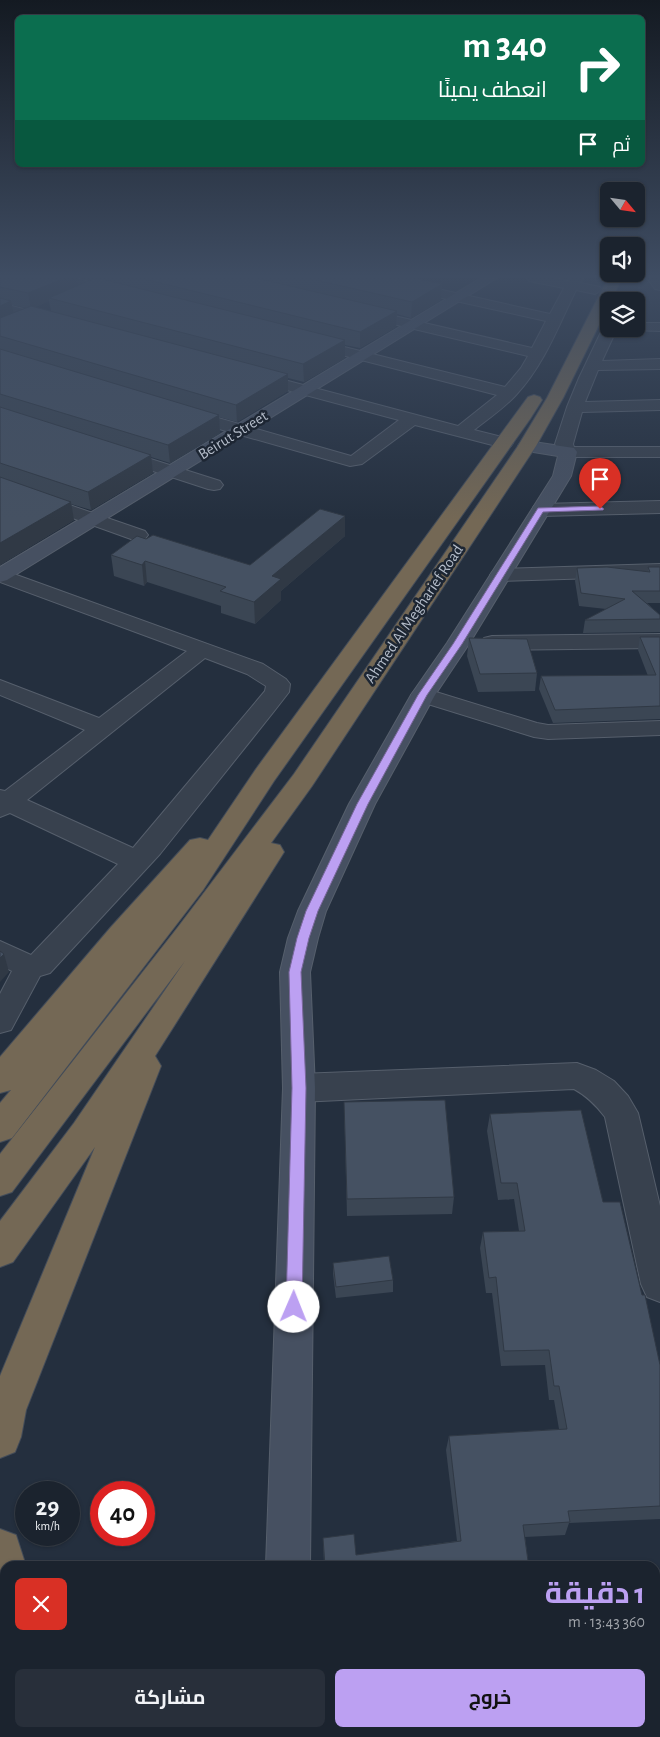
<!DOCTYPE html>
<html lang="ar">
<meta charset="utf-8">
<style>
:root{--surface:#1b232e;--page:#282f3a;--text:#f1f3f6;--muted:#a0a4aa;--line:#39404a;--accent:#bca0f2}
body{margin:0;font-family:"Alegreya Sans",Cairo,sans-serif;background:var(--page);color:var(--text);direction:rtl;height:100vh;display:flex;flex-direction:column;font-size:19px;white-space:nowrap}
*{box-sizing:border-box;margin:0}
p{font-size:16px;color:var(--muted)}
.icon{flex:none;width:28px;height:28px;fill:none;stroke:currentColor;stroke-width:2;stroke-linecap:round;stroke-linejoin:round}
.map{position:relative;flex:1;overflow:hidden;direction:ltr}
.sheet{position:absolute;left:0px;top:1561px;width:660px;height:176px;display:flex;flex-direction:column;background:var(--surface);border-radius:15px 15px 0 0;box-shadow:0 1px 4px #0004,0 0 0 1px var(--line);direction:rtl}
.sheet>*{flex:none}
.banner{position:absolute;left:15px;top:15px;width:630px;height:152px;border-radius:8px;box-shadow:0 1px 4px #0004,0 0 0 1px var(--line);direction:rtl;background:#0b6e4f;color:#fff;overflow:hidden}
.needle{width:32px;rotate:119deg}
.tools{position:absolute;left:600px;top:182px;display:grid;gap:10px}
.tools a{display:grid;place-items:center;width:45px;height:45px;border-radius:8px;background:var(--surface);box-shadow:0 1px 4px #0004,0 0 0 1px var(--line);font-size:25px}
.speed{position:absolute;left:15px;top:1481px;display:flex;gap:10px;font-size:25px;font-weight:700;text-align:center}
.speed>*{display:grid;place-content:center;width:65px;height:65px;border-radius:50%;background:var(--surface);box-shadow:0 1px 4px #0004,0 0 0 1px var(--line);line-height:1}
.speed small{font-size:12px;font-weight:400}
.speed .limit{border:8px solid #d22;background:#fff;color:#111}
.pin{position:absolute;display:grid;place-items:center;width:42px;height:42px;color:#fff;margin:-51px -21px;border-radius:50% 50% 50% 0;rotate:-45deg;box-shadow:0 0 5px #0007}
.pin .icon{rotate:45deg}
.me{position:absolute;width:55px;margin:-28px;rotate:1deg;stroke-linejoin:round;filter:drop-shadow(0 0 4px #0008)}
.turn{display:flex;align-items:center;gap:18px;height:105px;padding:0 15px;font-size:22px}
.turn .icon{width:65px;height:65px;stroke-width:2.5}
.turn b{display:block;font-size:35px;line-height:42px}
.then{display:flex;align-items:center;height:48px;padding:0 15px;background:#0003;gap:10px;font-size:19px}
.round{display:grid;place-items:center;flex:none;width:52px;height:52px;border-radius:8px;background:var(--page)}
.summary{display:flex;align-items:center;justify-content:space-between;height:85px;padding:0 15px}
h1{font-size:30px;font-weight:700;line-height:38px;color:var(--accent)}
.cta{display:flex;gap:10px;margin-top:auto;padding:10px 15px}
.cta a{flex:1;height:58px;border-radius:8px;background:var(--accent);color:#111;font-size:20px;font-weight:700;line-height:58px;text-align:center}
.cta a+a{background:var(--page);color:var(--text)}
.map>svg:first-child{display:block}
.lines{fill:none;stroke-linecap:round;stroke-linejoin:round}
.street-casing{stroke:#565f6c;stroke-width:2}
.secondary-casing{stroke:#565f6c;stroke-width:2}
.highway-casing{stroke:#434c59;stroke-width:2}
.street{fill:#38414e;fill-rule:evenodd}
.secondary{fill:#465061;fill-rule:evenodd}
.highway{fill:#746855;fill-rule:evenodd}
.wall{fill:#3b4654;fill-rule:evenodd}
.shaded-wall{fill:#303945}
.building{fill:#455162;stroke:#303945}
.route{fill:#bca0f2;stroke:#7a689d}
.labels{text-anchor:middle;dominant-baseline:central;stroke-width:5;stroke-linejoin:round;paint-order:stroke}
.far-street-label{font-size:16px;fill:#b4bcc9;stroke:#1d2633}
</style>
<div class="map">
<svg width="660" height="1737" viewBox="0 0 660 1737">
<rect width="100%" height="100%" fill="#242f3e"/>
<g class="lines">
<!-- street casing -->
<g class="street-casing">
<g id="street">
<path d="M52,278H75L123,290L125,293L118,297L54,281Z"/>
<path d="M363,278H388L550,314L564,288L529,281L527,278H554L568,281L569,278H583L580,283L600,287L602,290L595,294L576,290C558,327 544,365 516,395C504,408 488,419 474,430L510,439L513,443L510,447L504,448L415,425L362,464L350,466L177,417L175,413L177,409L183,408L351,456L399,420L246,379L244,376L246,373H258L458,426L497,395L303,345L301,342L303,339L308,338L505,387L521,368L528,356L355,315L353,312L355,309L360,308L532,348L546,321L370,282Z"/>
<path d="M647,278H660V290L655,289Z"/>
<path d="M0,303L59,318L61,321L59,324L54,325L0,311Z"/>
<path d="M636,323H660V331L631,330L630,329H636Z"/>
<path d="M609,326V329H621L614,335L602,361L660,359V369L598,370L585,402L660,400V410L582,412L573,444L574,447H660V457H568L562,456L555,444L567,407L579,378L601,332Z"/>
<path d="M116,448L220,481L223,485L220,489L214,490L208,489L110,457L107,453L110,449Z"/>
<path d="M0,481L145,531L148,535L145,539L138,541L131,539L0,492Z"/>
<path d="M660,501V513L541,516L534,514L532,510L534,506L541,504Z"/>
<path d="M660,564V576L500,581L493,579L490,575L493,571L500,569Z"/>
<path d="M0,569L263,664L286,679L290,684L289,692L275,710L160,854L50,973L40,976L11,1030L0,1033V994L12,971L0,965V941L31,955L118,864L10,813L0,817V790L5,791L85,730L0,695V680L99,718L187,651L0,582ZM205,658L247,674L266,686L265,691L133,848L27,800Z"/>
<path d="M660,634V648L492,650L484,648L481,643L484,638L492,636Z"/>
<path d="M423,688L537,723L548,725L660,721V735L548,739L534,737L415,700L411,695L415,690Z"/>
<path d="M577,1063L596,1070L614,1081L628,1096L638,1113L660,1206V1302L647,1297L641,1284L605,1117C596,1105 587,1096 574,1089L299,1102L287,1098L283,1088L287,1078L299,1074Z"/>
</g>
</g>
<!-- secondary casing -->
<g class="secondary-casing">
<g id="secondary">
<path d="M481,278H497L7,580L0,582V567Z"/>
<path d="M527,441L574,448L577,452L571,476L469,644L435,695L375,804L326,911L318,938L310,972L315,1088L310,1566H266L283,1088L280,972L288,938L298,911L349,804L411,695L447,643L553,476L558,456L521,450L518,446L521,442Z"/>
<path d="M660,1607V1653L655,1654V1608Z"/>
</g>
</g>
<!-- highway casing -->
<g class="highway-casing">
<g id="highway">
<path d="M608,278H622L563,398L536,446L312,786L271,843L280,845L284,852L155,1056L161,1066L26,1410L21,1437L15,1452L0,1458V1376L95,1147L13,1262L0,1267V1221L74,1123L185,961L12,1192L0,1196V1154L178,927L294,774L518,446L547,398Z"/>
<path d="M534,395L540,397L542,400L530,419L274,781L203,890L12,1138L0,1142V1103L11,1090L0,1093V1057L111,927L190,840L200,838L208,840L256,769L528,397Z"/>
<path d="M0,1529L16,1535L26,1566H5V1593L0,1591Z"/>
<path d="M148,1732H201L203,1737H150Z"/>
</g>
</g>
<!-- street -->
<use href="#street" class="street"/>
<!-- secondary -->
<use href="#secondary" class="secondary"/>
<!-- highway -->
<use href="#highway" class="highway"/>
</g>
<!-- wall -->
<g class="wall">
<path d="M0,278L78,285L91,280L83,278H413L442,284L441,300L411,318L397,314L396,327L360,348L345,345V358L304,382L288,378V391L237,422L219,417L220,433L170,463L151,457L153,473L91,510L71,504L74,520L0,565ZM49,301L51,311L35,307ZM12,305L26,308L13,313Z"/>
<path d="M345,516V536L281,591V600L255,624L221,613V606L147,582L144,586L114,576L111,555L146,539L250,565Z"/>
<path d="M648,567H660V603H647L660,615V632L583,633L585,620L606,609L579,606L575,581L577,568L648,572Z"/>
<path d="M640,637H660V719L553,723L539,689L541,676H648L638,650Z"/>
<path d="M469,638L537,673L535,691L478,692L467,656Z"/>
<path d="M344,1102L454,1197L452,1214L347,1216Z"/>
<path d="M490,1114L603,1202L642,1295L660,1365V1519L569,1523L565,1535L525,1537L528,1561L527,1566H324L323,1538L356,1555L457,1541L446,1450L449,1436L559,1429L554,1400H549L545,1365L501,1366L492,1293H486L480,1248L483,1232L519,1231L514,1199L498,1200L487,1131Z"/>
<path d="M333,1263L393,1280V1292L336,1298L333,1274Z"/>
</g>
<!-- shaded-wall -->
<g class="shaded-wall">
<path d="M65,278H77L78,289L49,298V301L31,309L28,293Z"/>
<path d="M442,284L441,300L411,318L412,302Z"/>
<path d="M11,301L14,316L0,323V306Z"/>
<path d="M397,311L396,327L360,348V332Z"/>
<path d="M345,340V358L304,382L303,364Z"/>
<path d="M288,374V391L237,422L236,405Z"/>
<path d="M219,415L220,433L170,463L168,445Z"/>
<path d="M151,455L153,473L91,510L88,492Z"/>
<path d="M71,502L74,520L0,565V543Z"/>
<path d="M345,516V536L281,591V600L255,624L254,602L272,576Z"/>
<path d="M145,561L147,582L144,586L142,565Z"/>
<path d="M4,954L9,972L0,982V958Z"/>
</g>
<!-- building -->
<g class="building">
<path d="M0,278H65L28,293L0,287Z"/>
<path d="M95,278H98L345,340L303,364L49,298Z"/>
<path d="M140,278H256L397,311L360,332Z"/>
<path d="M307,278H413L442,284L412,302Z"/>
<path d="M0,298L11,301L0,306Z"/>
<path d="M31,306L288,374L236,405L0,336V318Z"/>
<path d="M0,349L219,415L168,445L0,394Z"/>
<path d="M0,407L151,455L88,492L0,463Z"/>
<path d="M0,477L71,502L0,543Z"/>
<path d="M320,509L345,516L272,576L281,579L254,602L220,591L226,587L145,561L142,565L111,555L137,536L146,539L153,535L250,565Z"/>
<path d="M607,567L650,572L648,567H660V591H632L660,615V619L585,620L625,599L581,593L577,568Z"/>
<path d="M640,637H660V706L555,710L541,676L656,675Z"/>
<path d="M469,638L527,639L537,673L480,674Z"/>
<path d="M0,951L4,954L0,958Z"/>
<path d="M445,1100L454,1197L347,1199L344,1102Z"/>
<path d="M581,1110L603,1202H620L642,1295H645L660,1365V1506L568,1511L570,1522L523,1525L528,1561L460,1566H325L323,1538L354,1534L356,1555L461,1541L449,1436L567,1429L559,1386H554L549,1350L504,1351L496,1277L489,1278L483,1232L525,1231L517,1183H501L490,1114Z"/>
<path d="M389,1256L393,1280L336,1287L333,1263Z"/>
</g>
<!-- sky -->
<linearGradient id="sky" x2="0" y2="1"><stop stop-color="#141a22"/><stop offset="0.53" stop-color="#3f4d63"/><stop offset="1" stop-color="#3f4d63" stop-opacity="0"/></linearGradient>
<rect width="660" height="521" fill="url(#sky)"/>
<!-- route -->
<path class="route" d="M600,506L604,509L603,510L543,512L462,644L427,695L368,804L318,911L309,938L301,972L306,1088L302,1307L300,1313L294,1315L288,1313L286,1307L292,1088L289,972L297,938L306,911L357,804L418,695L453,644L538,508Z"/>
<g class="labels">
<!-- far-street labels -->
<g class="far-street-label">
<text transform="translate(233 435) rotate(-32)">Beirut Street</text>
<text transform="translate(414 614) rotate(-56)">Ahmed Al Megharief Road</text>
</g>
</g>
</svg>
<div class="tools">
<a><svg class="needle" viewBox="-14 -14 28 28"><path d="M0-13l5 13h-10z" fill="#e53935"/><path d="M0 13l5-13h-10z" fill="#a0a4aa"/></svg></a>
<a><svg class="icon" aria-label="sound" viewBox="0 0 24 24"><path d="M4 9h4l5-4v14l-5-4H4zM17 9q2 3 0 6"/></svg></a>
<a><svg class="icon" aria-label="layers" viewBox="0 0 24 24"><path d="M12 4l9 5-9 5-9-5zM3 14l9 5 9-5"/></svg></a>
</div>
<div class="speed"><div>29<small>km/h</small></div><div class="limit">40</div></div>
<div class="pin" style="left:600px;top:509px;background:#d93025"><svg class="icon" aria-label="arrive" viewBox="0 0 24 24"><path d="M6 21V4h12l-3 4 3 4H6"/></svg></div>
<svg class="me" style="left:294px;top:1307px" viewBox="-20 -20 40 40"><circle r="19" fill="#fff"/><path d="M0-13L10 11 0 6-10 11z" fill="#bca0f2"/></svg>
<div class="banner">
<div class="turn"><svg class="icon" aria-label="right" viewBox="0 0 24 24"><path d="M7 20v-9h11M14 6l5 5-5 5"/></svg><div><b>340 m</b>انعطف يمينًا</div></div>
<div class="then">ثم<svg class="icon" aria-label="arrive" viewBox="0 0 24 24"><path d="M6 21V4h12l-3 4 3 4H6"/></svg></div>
</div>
<section class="sheet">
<div class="summary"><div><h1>1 دقيقة</h1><p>360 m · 13:43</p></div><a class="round" style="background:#d93025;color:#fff"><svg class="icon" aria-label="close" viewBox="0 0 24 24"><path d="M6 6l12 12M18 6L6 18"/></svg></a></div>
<div class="cta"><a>خروج</a><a>مشاركة</a></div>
</section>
</div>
